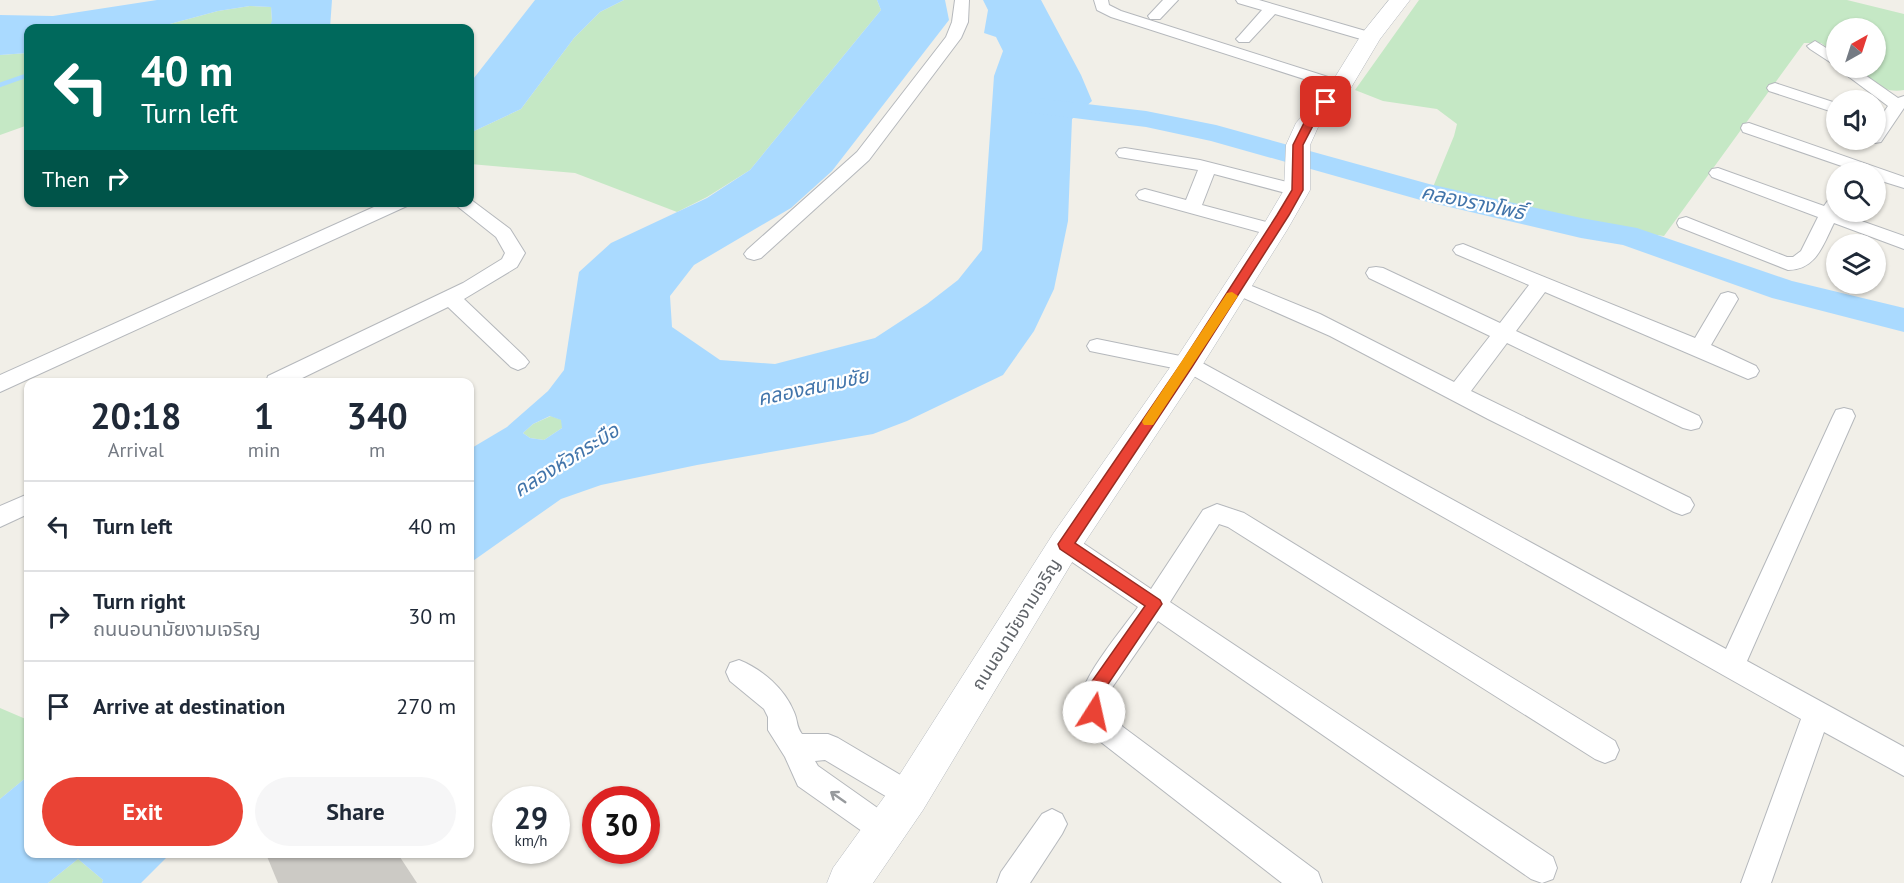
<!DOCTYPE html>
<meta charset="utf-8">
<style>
:root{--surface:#fff;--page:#f6f6f7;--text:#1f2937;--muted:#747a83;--line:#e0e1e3;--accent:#ea4335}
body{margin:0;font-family:"PT Sans","Noto Sans Thai",sans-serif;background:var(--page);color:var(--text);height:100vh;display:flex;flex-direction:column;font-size:22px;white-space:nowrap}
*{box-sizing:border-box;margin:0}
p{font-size:20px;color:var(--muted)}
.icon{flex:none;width:33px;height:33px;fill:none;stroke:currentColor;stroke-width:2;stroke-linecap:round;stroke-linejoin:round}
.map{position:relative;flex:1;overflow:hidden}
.details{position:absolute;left:24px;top:378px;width:450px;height:480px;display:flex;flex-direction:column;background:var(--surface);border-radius:12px;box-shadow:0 2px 4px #0004}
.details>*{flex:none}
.guide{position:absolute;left:24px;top:24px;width:450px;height:183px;border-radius:12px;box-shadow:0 2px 4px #0004;background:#00695c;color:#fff;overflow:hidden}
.needle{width:39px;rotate:39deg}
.fabs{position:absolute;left:1826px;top:18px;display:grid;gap:12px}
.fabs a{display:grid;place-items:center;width:60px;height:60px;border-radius:50%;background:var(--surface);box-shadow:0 2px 4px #0004;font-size:30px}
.speed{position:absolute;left:492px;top:786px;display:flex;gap:12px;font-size:30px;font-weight:700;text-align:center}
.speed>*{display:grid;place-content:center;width:78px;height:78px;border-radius:50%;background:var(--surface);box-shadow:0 2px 4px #0004;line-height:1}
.speed small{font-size:15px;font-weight:400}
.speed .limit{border:9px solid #d22;background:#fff;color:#111}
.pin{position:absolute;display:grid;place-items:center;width:51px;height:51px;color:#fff;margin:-26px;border-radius:12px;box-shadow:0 3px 9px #0006}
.me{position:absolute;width:66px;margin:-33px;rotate:10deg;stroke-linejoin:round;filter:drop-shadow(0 0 4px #0008)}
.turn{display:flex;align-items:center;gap:21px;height:126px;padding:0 18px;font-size:27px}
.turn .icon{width:78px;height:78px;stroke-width:2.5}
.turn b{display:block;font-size:42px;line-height:51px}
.then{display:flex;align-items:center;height:57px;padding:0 18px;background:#0003;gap:12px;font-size:22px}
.eta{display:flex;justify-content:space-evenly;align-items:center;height:102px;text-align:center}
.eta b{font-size:36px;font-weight:600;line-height:42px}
.cta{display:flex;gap:12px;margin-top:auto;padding:12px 18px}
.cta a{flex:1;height:69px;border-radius:36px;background:var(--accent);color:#fff;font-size:24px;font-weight:600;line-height:69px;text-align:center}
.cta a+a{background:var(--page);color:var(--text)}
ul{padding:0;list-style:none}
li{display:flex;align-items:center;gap:18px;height:90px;padding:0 18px;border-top:2px solid var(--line)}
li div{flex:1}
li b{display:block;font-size:22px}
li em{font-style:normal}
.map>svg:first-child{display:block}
.green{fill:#c5e8c5}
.water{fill:#aadaff;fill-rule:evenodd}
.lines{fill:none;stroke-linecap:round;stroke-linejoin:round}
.stream{stroke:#aadaff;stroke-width:4.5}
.river{fill:#aadaff;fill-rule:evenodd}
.building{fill:#cccac5}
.street-casing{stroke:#b5b8bc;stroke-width:2}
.secondary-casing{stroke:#b6babf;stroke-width:1}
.street{fill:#fff;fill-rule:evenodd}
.secondary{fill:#fff;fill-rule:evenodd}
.oneway{stroke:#979a9d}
.route{fill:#ea4335;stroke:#982c22;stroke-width:1.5}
.slow{fill:#f59e0b}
.labels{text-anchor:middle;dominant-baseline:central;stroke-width:4.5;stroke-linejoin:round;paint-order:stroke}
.street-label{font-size:18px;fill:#5f6368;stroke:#fff}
.water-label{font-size:20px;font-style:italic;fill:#4174aa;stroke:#fff}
</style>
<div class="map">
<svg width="1904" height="883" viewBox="0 0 1904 883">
<rect width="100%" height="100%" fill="#f1efe8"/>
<!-- green -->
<g class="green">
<path d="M624,0H877L881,10L750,170L707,197L677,212L575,173L470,164V133L521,109L574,38L600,12Z"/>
<path d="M1419,0H1847L1904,14V90C1882,94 1870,80 1853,68H1875V28H1836V54L1821,43H1804L1664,236L1613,229L1453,195L1433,187L1454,136L1457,124L1437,109L1383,101L1355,90Z"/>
<path d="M250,6L271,7L272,22L269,28H155L218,11Z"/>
<path d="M28,53V125L0,135V55Z"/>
<path d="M551,416L562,420V428L544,440L530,438L523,433L533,424Z"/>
<path d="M0,708L28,720V776L0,799Z"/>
<path d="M78,859L103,880L102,883H48Z"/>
</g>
<!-- water -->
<g class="water">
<path d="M157,0H332L330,28H269L272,21L271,7L250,6L218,11L155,28H28V53L0,55V15L53,16Z"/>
<path d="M535,0H624L600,12L574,38L521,109L470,133V83Z"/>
<path d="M877,0H945L949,20L832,171L791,208L694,265L670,296L672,327L720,360L775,364L875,338L927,304L958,280L982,250L994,76L1003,51L996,37L984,33L988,10L983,0H1041L1081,75L1092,101L1072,119L1068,221L1054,289L1034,331L1003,375L907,421L873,434L697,465L601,485L561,499L470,563V449L507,427L548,391L564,370L579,272L611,243L707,198L750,170L881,10ZM550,416L561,420L562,428L544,440L530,438L523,433L533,424Z"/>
<path d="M28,776V854H170L141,883H102L103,880L78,859L48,883H0V799Z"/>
</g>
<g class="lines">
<!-- stream -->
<path class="stream" d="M0,85L28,75"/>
<!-- river -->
<path class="river" d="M1036,98L1146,111L1216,125L1429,184L1581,218L1637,228L1792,281L1904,308V332L1772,298L1623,245L1581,238L1424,201L1211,141L1146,127L1026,112L1022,106L1026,100Z"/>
</g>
<!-- building -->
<path class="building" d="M266,854H398L417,883H278Z"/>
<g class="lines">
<!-- street casing -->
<g class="street-casing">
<g id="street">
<path d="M955,0H969L968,22L961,38L869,160L761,258L754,260L747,258L744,254L747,250L857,152L946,37L952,22Z"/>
<path d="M1094,0H1108L1109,5L1121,11L1347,83L1349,86L1347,89H1335L1111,17L1097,10Z"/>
<path d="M1163,0H1178L1160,19H1150L1148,16Z"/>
<path d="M1236,0H1259L1376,34L1379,37L1371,42L1275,14L1249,42H1239L1236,39L1239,36L1262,10L1238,3Z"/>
<path d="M1815,41L1836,54V66L1810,49L1807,46Z"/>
<path d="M1837,68H1855L1898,98L1904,96V108L1881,142L1875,143L1867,140H1875V125L1888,106Z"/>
<path d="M1775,83L1836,103V113L1769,91L1767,88L1769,85Z"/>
<path d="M1749,123L1904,177V188L1875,179V172H1859L1743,132L1741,128L1743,124Z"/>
<path d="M1125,148L1200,160L1303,186L1306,190L1303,194L1297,196L1214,174L1202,205L1281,226L1283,230L1281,234L1274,236L1139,199L1136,195L1139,191L1145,189L1186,200L1198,170L1119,157L1116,153L1119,149Z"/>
<path d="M1718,168L1824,206L1829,199L1836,198V212L1904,236V249L1834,223C1823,245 1816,270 1788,270L1679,227L1677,223L1679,219L1686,217L1787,257H1793L1801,251L1818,217L1712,177L1709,173L1712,169Z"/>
<path d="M470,199L510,229L525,253L517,267L464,299L525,357L529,362L525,367L518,370L511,367L448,307L294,382H266L268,376L463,283L502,259L505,253L496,237L452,202H470Z"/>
<path d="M385,202H410L407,206L0,392V375Z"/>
<path d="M1463,244L1695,338L1721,294L1728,292L1735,294L1738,299L1711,345L1756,366L1759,371L1756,376L1748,379L1545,292L1516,331L1699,416L1702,422L1699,428L1691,430L1683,428L1507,343L1471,391L1690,498L1694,505L1690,512L1682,515L1674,512L1488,419L1330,336L1230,292L1227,287L1230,282L1237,280L1320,314L1454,382L1490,336L1369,278L1366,273L1369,268L1376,267L1383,268L1500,323L1529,285L1456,254L1453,250L1456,246Z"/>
<path d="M1097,339L1195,359L1726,649L1833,416L1836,410L1844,408L1852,410L1855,416L1747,661L1904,747V776L1824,732L1771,883H1741L1801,719L1183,370L1090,351L1087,346L1090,341Z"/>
<path d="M28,494V514L0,527V506Z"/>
<path d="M1217,504L1244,513L1615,741L1619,750L1615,759L1605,763L1595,759L1228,527L1219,524L1170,602L1553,857L1557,868L1553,879L1542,883L1531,879L1158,621L1109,692L1108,711L1123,727L1318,872L1322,883H1282L1097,739C1089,729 1079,716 1080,702C1082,676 1122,630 1138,607L1056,551L1053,544L1056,537L1065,534L1074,537L1151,589L1203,510Z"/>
<path d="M739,660C762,669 785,689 794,712C798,721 796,726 802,734H828L838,738L919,786L923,796L919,806L909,810L825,760L815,761L818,766L896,821L901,831L896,841L886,846L876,841L798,786L785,757L768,730V717L764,709L730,681L726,672L730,663Z"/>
<path d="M1052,809L1062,814L1067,824L1062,834L1030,883H997L1001,872L1042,814Z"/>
</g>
</g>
<!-- secondary casing -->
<g class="secondary-casing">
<path id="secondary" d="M1389,0H1410L1380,39L1349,91L1319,125L1310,145V190L1287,230L1198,372L1077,554L923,810L873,883H827L833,868L895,782L1053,534L1178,356L1261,229L1284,190L1286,145L1296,123L1332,82L1363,32Z"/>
</g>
<!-- street -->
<use href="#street" class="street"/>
<!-- secondary -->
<use href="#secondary" class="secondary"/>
</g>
<!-- one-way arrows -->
<defs><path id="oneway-shaft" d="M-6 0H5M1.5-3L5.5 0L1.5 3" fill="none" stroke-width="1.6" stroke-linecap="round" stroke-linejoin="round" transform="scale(1.5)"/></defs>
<use class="oneway" href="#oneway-shaft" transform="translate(838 797) rotate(-145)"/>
<!-- route -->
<path class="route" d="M1323,100L1331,102L1316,120L1303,145V190L1289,215L1192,367L1075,543L1160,600L1162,604L1104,690C1101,699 1103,709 1100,717L1094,720L1088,717C1083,706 1085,698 1088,687L1145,606L1060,549L1058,544L1183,361L1277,215L1292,190L1293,145L1306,119Z"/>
<!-- slow -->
<path class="slow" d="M1232,292L1238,296L1153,425H1144L1142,422L1144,418L1227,293Z"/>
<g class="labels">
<!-- street labels -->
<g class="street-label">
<text transform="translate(1016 624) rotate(-58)">ถนนอนามัยงามเจริญ</text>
</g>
<!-- water labels -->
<g class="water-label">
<text transform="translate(1473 202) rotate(12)">คลองรางโพธิ์</text>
<text transform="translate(813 387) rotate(-12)">คลองสนามชัย</text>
<text transform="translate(566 460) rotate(-32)">คลองหัวกระบือ</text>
</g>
</g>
</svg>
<div class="fabs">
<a><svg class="needle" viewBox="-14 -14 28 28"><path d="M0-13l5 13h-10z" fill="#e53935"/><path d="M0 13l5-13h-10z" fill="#747a83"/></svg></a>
<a><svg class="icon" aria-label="sound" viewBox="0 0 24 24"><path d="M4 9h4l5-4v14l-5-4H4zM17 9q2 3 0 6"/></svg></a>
<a><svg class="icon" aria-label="search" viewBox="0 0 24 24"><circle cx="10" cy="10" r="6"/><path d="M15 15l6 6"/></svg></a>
<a><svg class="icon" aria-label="layers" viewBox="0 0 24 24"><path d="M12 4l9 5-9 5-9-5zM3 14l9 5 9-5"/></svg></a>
</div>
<div class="speed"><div>29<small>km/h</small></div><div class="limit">30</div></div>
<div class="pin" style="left:1326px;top:102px;background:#d93025"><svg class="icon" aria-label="arrive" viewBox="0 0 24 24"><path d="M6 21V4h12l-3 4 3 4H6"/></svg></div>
<svg class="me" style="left:1094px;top:712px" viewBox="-20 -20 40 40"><circle r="19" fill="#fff"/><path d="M0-13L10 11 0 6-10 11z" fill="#ea4335"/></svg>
<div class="guide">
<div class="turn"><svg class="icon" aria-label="left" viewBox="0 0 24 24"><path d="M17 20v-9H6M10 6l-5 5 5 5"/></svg><div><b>40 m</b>Turn left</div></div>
<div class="then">Then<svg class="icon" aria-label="right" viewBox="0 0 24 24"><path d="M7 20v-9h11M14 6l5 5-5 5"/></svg></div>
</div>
<section class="details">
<div class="eta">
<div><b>20:18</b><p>Arrival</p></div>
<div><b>1</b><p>min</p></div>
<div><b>340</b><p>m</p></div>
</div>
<ul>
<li><svg class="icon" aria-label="left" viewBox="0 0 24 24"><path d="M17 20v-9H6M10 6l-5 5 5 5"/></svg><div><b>Turn left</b></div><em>40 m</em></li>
<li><svg class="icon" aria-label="right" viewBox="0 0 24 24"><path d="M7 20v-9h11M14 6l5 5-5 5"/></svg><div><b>Turn right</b><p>ถนนอนามัยงามเจริญ</p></div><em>30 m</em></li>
<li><svg class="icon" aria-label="arrive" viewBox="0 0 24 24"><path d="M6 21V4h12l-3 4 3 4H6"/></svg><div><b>Arrive at destination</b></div><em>270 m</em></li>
</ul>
<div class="cta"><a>Exit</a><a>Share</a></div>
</section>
</div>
